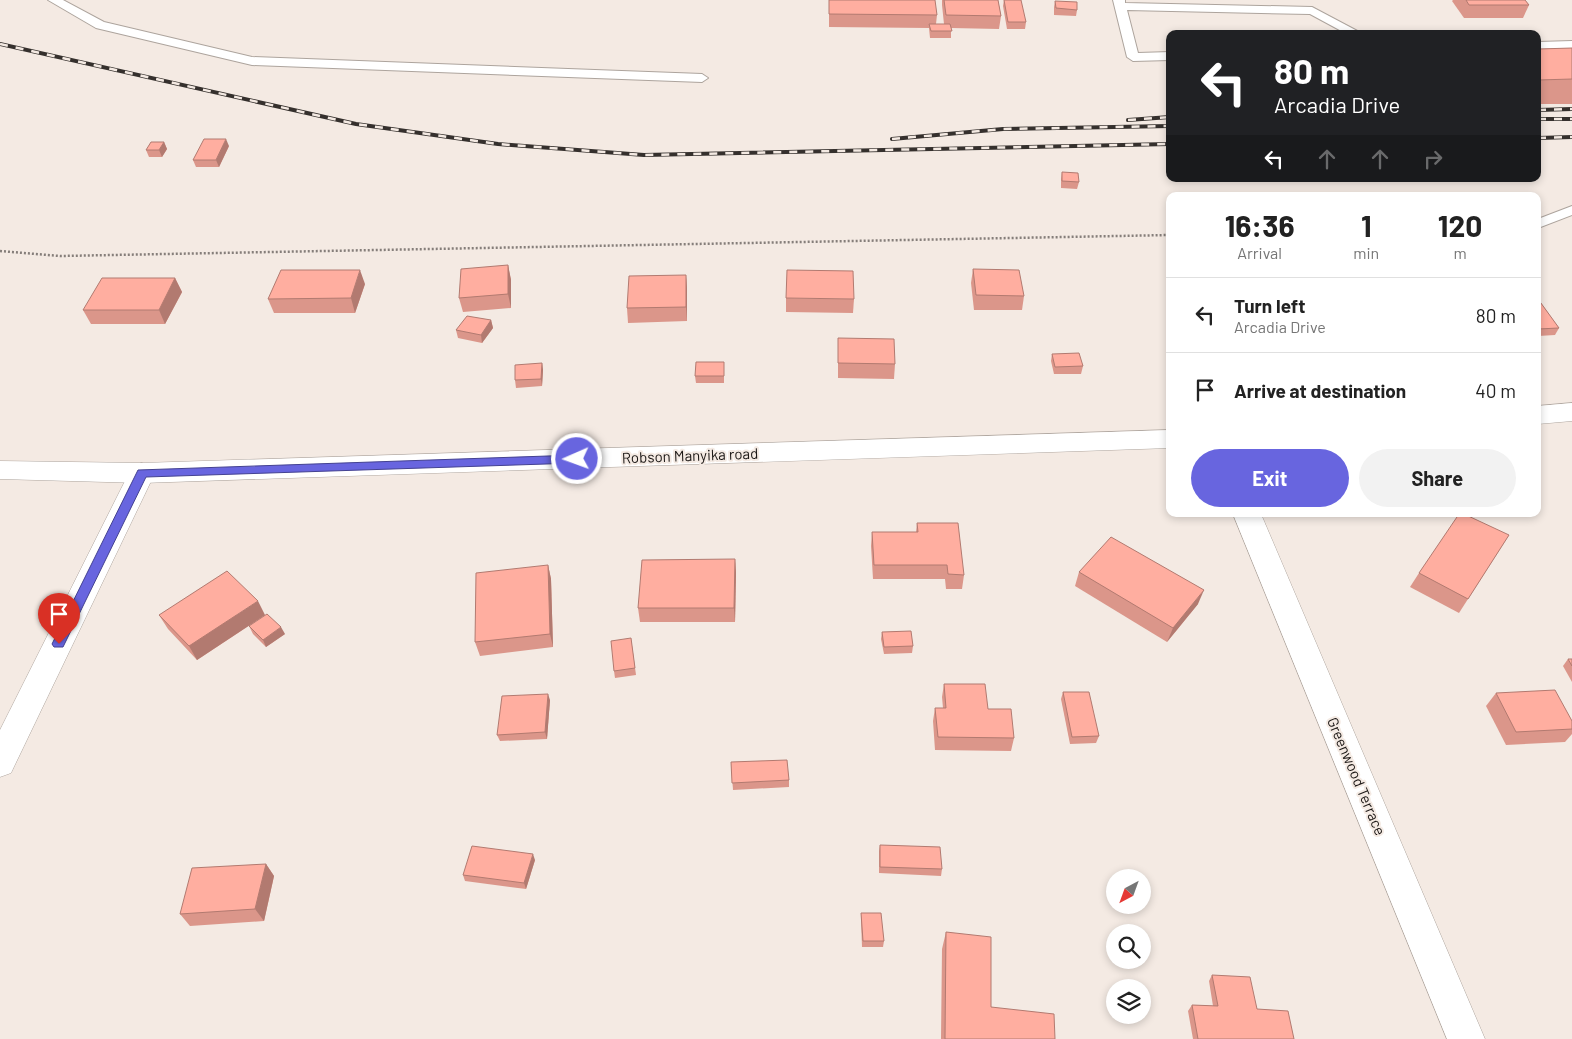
<!DOCTYPE html>
<style>
:root{--surface:#fff;--page:#f2f2f2;--text:#222;--muted:#767676;--line:#e0e0e0;--accent:#6865df}
body{margin:0;font-family:Barlow,sans-serif;background:var(--page);color:var(--text);height:100vh;display:flex;flex-direction:column;font-size:19px;white-space:nowrap}
*{box-sizing:border-box;margin:0}
p{font-size:16px;color:var(--muted)}
.icon{flex:none;width:28px;height:28px;fill:none;stroke:currentColor;stroke-width:2;stroke-linecap:round;stroke-linejoin:round}
.map{position:relative;flex:1;overflow:hidden}
.sheet{position:absolute;left:1166px;top:192px;width:375px;height:325px;display:flex;flex-direction:column;background:var(--surface);border-radius:10px;box-shadow:0 2px 8px #0003}
.sheet>*{flex:none}
.banner{position:absolute;left:1166px;top:30px;width:375px;height:152px;border-radius:10px;box-shadow:0 2px 8px #0003;background:#202124;color:#fff;overflow:hidden}
.needle{width:32px;rotate:221deg}
.tools{position:absolute;left:1106px;top:869px;display:grid;gap:10px}
.tools a{display:grid;place-items:center;width:45px;height:45px;border-radius:50%;background:var(--surface);box-shadow:0 2px 8px #0003;font-size:25px}
.pin{position:absolute;display:grid;place-items:center;width:42px;height:42px;color:#fff;margin:-51px -21px;border-radius:50% 50% 50% 0;rotate:-45deg;box-shadow:0 0 5px #0007}
.pin .icon{rotate:45deg}
.me{position:absolute;width:55px;margin:-28px;rotate:268deg;stroke-linejoin:round;filter:drop-shadow(0 0 4px #0008)}
.turn{display:flex;align-items:center;gap:18px;height:105px;padding:0 25px;font-size:22px}
.turn .icon{width:65px;height:65px;stroke-width:2.5}
.turn b{display:block;font-size:35px;line-height:42px}
.lanes{display:flex;align-items:center;height:48px;padding:0 25px;background:#0003;justify-content:center;gap:25px;direction:ltr}
.lanes .off{opacity:.35}
.eta{display:flex;justify-content:space-evenly;align-items:center;height:85px;text-align:center}
.eta b{font-size:30px;font-weight:700;line-height:35px}
.button{display:flex;gap:10px;margin-top:auto;padding:10px 25px}
.button a{flex:1;height:58px;border-radius:30px;background:var(--accent);color:#fff;font-size:20px;font-weight:700;line-height:58px;text-align:center}
.button a+a{background:var(--page);color:var(--text)}
ul{padding:0;list-style:none}
li{display:flex;align-items:center;gap:15px;height:75px;padding:0 25px;border-top:1px solid var(--line)}
li div{flex:1}
li b{display:block;font-size:19px}
li em{font-style:normal}
.map>svg:first-child{display:block}
.lines{fill:none;stroke-linecap:round;stroke-linejoin:round}
.service-casing{stroke:#ada49d;stroke-width:2}
.minor-casing{stroke:#ada49d;stroke-width:1}
.tertiary-casing{stroke:#ada49d;stroke-width:1}
.path{stroke:#857e7a;stroke-width:2.5;stroke-dasharray:2 2;stroke-linecap:butt}
.service{fill:#fff;fill-rule:evenodd}
.minor{fill:#fff;fill-rule:evenodd}
.tertiary{fill:#fff;fill-rule:evenodd}
.rail-casing{stroke:#35302d;stroke-width:4}
.rail{stroke:#f4eae3;stroke-width:2.5;stroke-dasharray:8;stroke-linecap:butt}
.wall{fill:#db968a}
.shaded-wall{fill:#b27a70}
.building{fill:#ffaea0;stroke:#b27a70}
.route{fill:#6865df;stroke:#444291}
.labels{text-anchor:middle;dominant-baseline:central;stroke-width:4;stroke-linejoin:round;paint-order:stroke}
.street-label{font-size:15px;fill:#1a1614;stroke:#f4eae3}
</style>
<div class="map">
<svg width="1572" height="1039" viewBox="0 0 1572 1039">
<rect width="100%" height="100%" fill="#f4eae3"/>
<g class="lines">
<!-- service casing -->
<g class="service-casing">
<g id="service">
<path d="M48,0H63L104,22L252,57L702,74L708,78L702,82L252,65L96,28Z"/>
<path d="M1113,0H1125V3L1312,7L1363,34H1347L1310,14L1127,10L1138,53L1170,52V60L1133,61L1127,57Z"/>
<path d="M1572,41V49L1538,50V42Z"/>
<path d="M1572,206V215L1538,228V219Z"/>
</g>
</g>
<!-- minor casing -->
<g class="minor-casing">
<path id="minor" d="M142,463L151,466L155,473L11,773L0,777V730L129,473L133,466Z"/>
</g>
<!-- tertiary casing -->
<g class="tertiary-casing">
<g id="tertiary">
<path d="M1572,403V421L1538,424V406Z"/>
<path d="M1170,430V448L142,483L0,479V461L142,463Z"/>
<path d="M1233,514H1261L1485,1039H1447Z"/>
</g>
</g>
<!-- path -->
<path class="path" d="M0,251L60,256L1170,235"/>
<!-- service -->
<use href="#service" class="service"/>
<!-- minor -->
<use href="#minor" class="minor"/>
<!-- tertiary -->
<use href="#tertiary" class="tertiary"/>
<!-- rail casing -->
<g class="rail-casing">
<g id="rail">
<path d="M0,44L356,124L498,144L644,155L1170,144"/>
<path d="M1538,110L1572,109"/>
<path d="M1538,119H1572"/>
<path d="M1128,120L1170,117"/>
<path d="M1538,138L1572,137"/>
<path d="M892,139L1003,129L1170,126"/>
</g>
</g>
<!-- rail -->
<use href="#rail" class="rail"/>
</g>
<!-- wall -->
<g class="wall">
<path d="M829,0L937,15L936,24H944L942,5V0H998L1001,16L999,29L951,28V38H930L929,28L829,27Z"/>
<path d="M1004,0L1026,22L1025,29H1007L1003,6Z"/>
<path d="M1453,0H1525L1529,5L1523,18H1464L1452,1Z"/>
<path d="M1055,1L1077,10L1076,16L1054,15V7Z"/>
<path d="M1572,48V104H1538V49Z"/>
<path d="M164,142L167,149L162,157H149L146,150Z"/>
<path d="M229,146L219,167H196L193,160Z"/>
<path d="M1062,172L1079,182L1077,189L1061,188V179Z"/>
<path d="M508,265L511,280V308L463,312L459,298Z"/>
<path d="M973,269L1024,296L1022,310H974L971,283Z"/>
<path d="M686,275L687,289V321L628,323L627,308Z"/>
<path d="M175,278L182,292L165,324H91L83,310Z"/>
<path d="M365,284L355,313H274L268,299Z"/>
<path d="M786,298L854,299L853,313L786,312Z"/>
<path d="M1538,299L1559,328L1555,335L1538,336Z"/>
<path d="M491,320L493,328L482,343L458,338L456,330Z"/>
<path d="M838,338L895,364L894,379L838,378Z"/>
<path d="M1052,354L1083,366L1081,374H1054L1051,361Z"/>
<path d="M724,362V383H696L695,376Z"/>
<path d="M542,363L543,370L542,386L516,388L515,380Z"/>
<path d="M917,523L964,575L962,589H946L945,579H873L871,546L872,532H916Z"/>
<path d="M1509,535L1459,613L1410,587L1419,573Z"/>
<path d="M735,559L736,573L735,622H640L638,608Z"/>
<path d="M548,565L551,579L553,647L480,656L475,642Z"/>
<path d="M1079,572L1198,604L1167,642L1075,586Z"/>
<path d="M159,615H265L197,660L168,629Z"/>
<path d="M249,626L285,634L266,647L253,634Z"/>
<path d="M882,632L913,646L912,653L884,654L881,639Z"/>
<path d="M631,638L636,675L615,678L614,671Z"/>
<path d="M1568,659H1572V682L1563,666Z"/>
<path d="M944,684L988,709L1014,738L1011,751L935,750L933,721L935,708H943L942,697Z"/>
<path d="M1063,692L1099,736L1096,743L1070,744L1061,699Z"/>
<path d="M1496,693L1572,721V734L1565,742L1506,745L1486,706Z"/>
<path d="M550,700L547,739L500,741L497,735Z"/>
<path d="M731,762L789,780V787L733,790Z"/>
<path d="M880,845L942,869L941,876L879,873V851Z"/>
<path d="M535,860L526,889L465,881L463,875Z"/>
<path d="M266,864L274,876L264,921L190,926L180,914Z"/>
<path d="M861,913L884,941L883,947H862L861,919Z"/>
<path d="M946,932L991,1007L1055,1039H941L942,949Z"/>
<path d="M1212,975L1257,1009L1294,1039H1193L1188,1011L1192,1005L1213,1006L1209,981Z"/>
</g>
<!-- shaded-wall -->
<g class="shaded-wall">
<path d="M226,139L229,146L219,167L216,160Z"/>
<path d="M164,142L167,149L162,157L159,150Z"/>
<path d="M508,265L511,280V308L508,294Z"/>
<path d="M360,270L365,284L355,313L351,298Z"/>
<path d="M686,275L687,289V321L686,307Z"/>
<path d="M175,278L182,292L165,324L159,310Z"/>
<path d="M491,320L493,328L482,343L481,335Z"/>
<path d="M542,363L543,370L542,386L541,379Z"/>
<path d="M735,559L736,573L735,622L734,608Z"/>
<path d="M548,565L551,579L553,647L550,634Z"/>
<path d="M1204,590L1198,604L1167,642L1173,628Z"/>
<path d="M258,601L265,615L197,660L189,646Z"/>
<path d="M281,627L285,634L266,647L263,640Z"/>
<path d="M548,694L550,700L547,739L545,732Z"/>
<path d="M533,854L535,860L526,889L524,883Z"/>
<path d="M266,864L274,876L264,921L255,909Z"/>
</g>
<!-- building -->
<g class="building">
<path d="M829,0H935L937,15L829,14Z"/>
<path d="M944,0H998L1001,16L946,15Z"/>
<path d="M1004,0H1021L1026,22H1008Z"/>
<path d="M1466,0H1525L1529,5H1469Z"/>
<path d="M1055,1L1077,2V10L1056,8Z"/>
<path d="M929,24H950L952,31H931Z"/>
<path d="M1572,48V79L1538,80V49Z"/>
<path d="M204,139H226L216,160H193Z"/>
<path d="M151,142H164L159,150H146Z"/>
<path d="M1062,172L1078,173L1079,182L1062,181Z"/>
<path d="M508,265V294L459,298L461,269Z"/>
<path d="M973,269L1019,270L1024,296L976,295Z"/>
<path d="M281,270H360L351,298L268,299Z"/>
<path d="M787,270L853,271L854,299L786,298Z"/>
<path d="M686,275V307L627,308L629,276Z"/>
<path d="M102,278H175L159,310H83Z"/>
<path d="M1538,299L1559,328L1538,329Z"/>
<path d="M467,316L491,320L481,335L456,330Z"/>
<path d="M838,338L894,339L895,364L838,363Z"/>
<path d="M1079,353L1083,366L1055,367L1052,354Z"/>
<path d="M696,362H724V376H695Z"/>
<path d="M542,363L541,379L515,380V365Z"/>
<path d="M1459,514H1464L1509,535L1468,599L1419,573Z"/>
<path d="M917,523H958L964,575L948,574L947,565H874L872,532H918Z"/>
<path d="M1111,537L1204,590L1173,628L1079,572Z"/>
<path d="M735,559L734,608H638L642,560Z"/>
<path d="M548,565L550,634L475,642L476,573Z"/>
<path d="M227,571L258,601L189,646L159,615Z"/>
<path d="M267,614L281,627L263,640L249,626Z"/>
<path d="M911,631L913,646L884,647L882,632Z"/>
<path d="M631,638L635,668L614,671L611,641Z"/>
<path d="M1568,659H1572V666Z"/>
<path d="M944,684H985L988,709H1011L1014,738L938,737L935,708H946Z"/>
<path d="M1555,690L1572,721V729L1516,732L1496,693Z"/>
<path d="M1063,692H1089L1099,736L1072,737Z"/>
<path d="M548,694L545,732L497,735L502,696Z"/>
<path d="M787,760L789,780L732,783L731,762Z"/>
<path d="M880,845L940,847L942,869L880,867Z"/>
<path d="M472,846L533,854L524,883L463,875Z"/>
<path d="M266,864L255,909L180,914L192,868Z"/>
<path d="M861,913H881L884,941H863Z"/>
<path d="M946,932L991,937V1007L1054,1014L1055,1039H945Z"/>
<path d="M1212,975L1250,977L1257,1009L1288,1011L1294,1039H1198L1192,1005L1218,1006Z"/>
</g>
<!-- route -->
<path class="route" d="M577,455L583,459L577,463L146,477L63,647H54L52,644L138,470Z"/>
<g class="labels">
<!-- street labels -->
<g class="street-label">
<text transform="translate(690 455) rotate(-2)">Robson Manyika road</text>
<text transform="translate(1357 776) rotate(67)">Greenwood Terrace</text>
</g>
</g>
</svg>
<div class="tools">
<a><svg class="needle" viewBox="-14 -14 28 28"><path d="M0-13l5 13h-10z" fill="#e53935"/><path d="M0 13l5-13h-10z" fill="#767676"/></svg></a>
<a><svg class="icon" aria-label="search" viewBox="0 0 24 24"><circle cx="10" cy="10" r="6"/><path d="M15 15l6 6"/></svg></a>
<a><svg class="icon" aria-label="layers" viewBox="0 0 24 24"><path d="M12 4l9 5-9 5-9-5zM3 14l9 5 9-5"/></svg></a>
</div>
<div class="pin" style="left:59px;top:644px;background:#d93025"><svg class="icon" aria-label="arrive" viewBox="0 0 24 24"><path d="M6 21V4h12l-3 4 3 4H6"/></svg></div>
<svg class="me" style="left:577px;top:459px" viewBox="-20 -20 40 40"><circle r="17" fill="#6865df" stroke="#fff" stroke-width="3"/><path d="M0-11L8 9 0 5-8 9z" fill="#fff"/></svg>
<div class="banner">
<div class="turn"><svg class="icon" aria-label="left" viewBox="0 0 24 24"><path d="M17 20v-9H6M10 6l-5 5 5 5"/></svg><div><b>80 m</b>Arcadia Drive</div></div>
<div class="lanes"><svg class="icon" aria-label="left" viewBox="0 0 24 24"><path d="M17 20v-9H6M10 6l-5 5 5 5"/></svg><svg class="icon off" aria-label="ahead" viewBox="0 0 24 24"><path d="M12 20V5M6 11l6-6 6 6"/></svg><svg class="icon off" aria-label="ahead" viewBox="0 0 24 24"><path d="M12 20V5M6 11l6-6 6 6"/></svg><svg class="icon off" aria-label="right" viewBox="0 0 24 24"><path d="M7 20v-9h11M14 6l5 5-5 5"/></svg></div>
</div>
<section class="sheet">
<div class="eta">
<div><b>16:36</b><p>Arrival</p></div>
<div><b>1</b><p>min</p></div>
<div><b>120</b><p>m</p></div>
</div>
<ul>
<li><svg class="icon" aria-label="left" viewBox="0 0 24 24"><path d="M17 20v-9H6M10 6l-5 5 5 5"/></svg><div><b>Turn left</b><p>Arcadia Drive</p></div><em>80 m</em></li>
<li><svg class="icon" aria-label="arrive" viewBox="0 0 24 24"><path d="M6 21V4h12l-3 4 3 4H6"/></svg><div><b>Arrive at destination</b></div><em>40 m</em></li>
</ul>
<div class="button"><a>Exit</a><a>Share</a></div>
</section>
</div>
